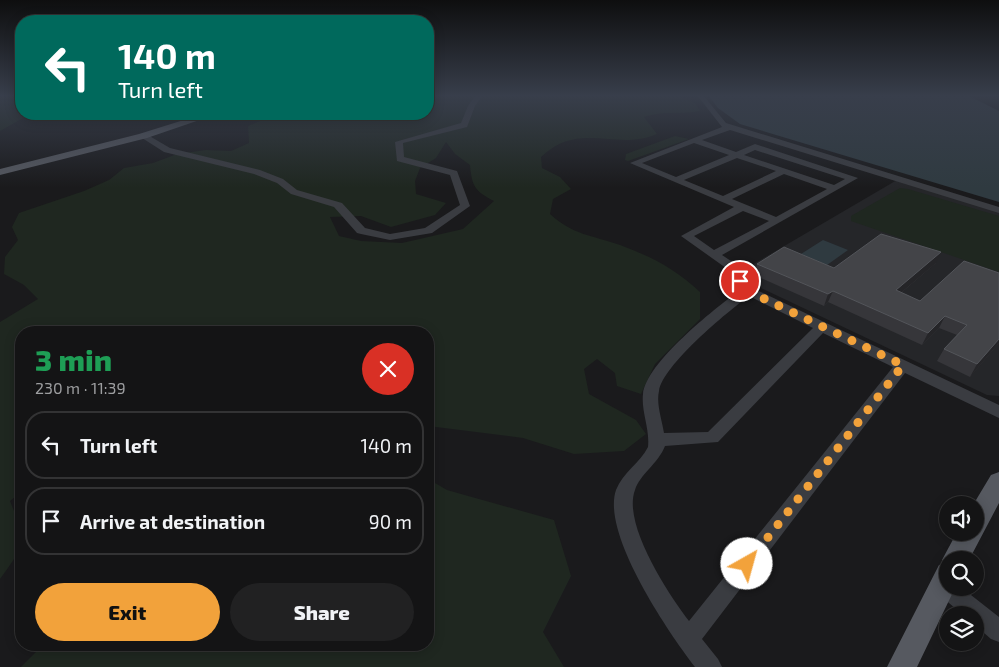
<!DOCTYPE html>
<meta charset="utf-8">
<style>
:root{--surface:#141415;--page:#212122;--text:#f1f3f6;--muted:#9d9ea0;--line:#333334;--accent:#f2a23b}
body{margin:0;font-family:"Exo 2",sans-serif;background:var(--page);color:var(--text);height:100vh;display:flex;flex-direction:column;font-size:19px;white-space:nowrap}
*{box-sizing:border-box;margin:0}
p{font-size:16px;color:var(--muted)}
.icon{flex:none;width:28px;height:28px;fill:none;stroke:currentColor;stroke-width:2;stroke-linecap:round;stroke-linejoin:round}
.map{position:relative;flex:1;overflow:hidden}
.drawer{position:absolute;left:15px;top:326px;width:419px;height:325px;display:flex;flex-direction:column;background:var(--surface);border-radius:20px;box-shadow:0 2px 12px #0003,0 0 0 1px var(--line)}
.drawer>*{flex:none}
.banner{position:absolute;left:15px;top:15px;width:419px;height:105px;border-radius:20px;box-shadow:0 2px 12px #0003,0 0 0 1px var(--line);background:#00695c;color:#fff;overflow:hidden}
.controls{position:absolute;left:939px;top:496px;display:grid;gap:10px}
.controls a{display:grid;place-items:center;width:45px;height:45px;border-radius:50%;background:var(--surface);box-shadow:0 2px 12px #0003,0 0 0 1px var(--line);font-size:25px}
.pin{position:absolute;display:grid;place-items:center;width:42px;height:42px;color:#fff;margin:-21px;border:2px solid #fff;border-radius:50%;box-shadow:0 1px 5px #0007}
.me{position:absolute;width:55px;margin:-28px;rotate:38deg;stroke-linejoin:round;filter:drop-shadow(0 0 4px #0008)}
.turn{display:flex;align-items:center;gap:18px;height:105px;padding:0 20px;font-size:22px}
.turn .icon{width:65px;height:65px;stroke-width:2.5}
.turn b{display:block;font-size:35px;line-height:42px}
.round{display:grid;place-items:center;flex:none;width:52px;height:52px;border-radius:26px;background:var(--page)}
.head{display:flex;align-items:center;justify-content:space-between;height:85px;padding:0 20px}
h1{font-size:30px;font-weight:800;line-height:38px;color:#1e9e55}
.button{display:flex;gap:10px;margin-top:auto;padding:10px 20px}
.button a{flex:1;height:58px;border-radius:30px;background:var(--accent);color:#111;font-size:20px;font-weight:800;line-height:58px;text-align:center}
.button a+a{background:var(--page);color:var(--text)}
ul{padding:0;list-style:none}
li{display:flex;align-items:center;gap:15px;height:68px;margin:0 10px 8px;padding:0 10px;border:2px solid var(--line);border-radius:20px}
li div{flex:1}
li b{display:block;font-size:19px}
li em{font-style:normal}
.map>svg:first-child{display:block}
.built{fill:#252629}
.green{fill:#1f2720;fill-rule:evenodd}
.water{fill:#2f3a40}
.lines{fill:none;stroke-linecap:round;stroke-linejoin:round}
.minor{fill:#3a3c41;fill-rule:evenodd}
.major{fill:#565960;fill-rule:evenodd}
.wall{fill:#36363a}
.shaded-wall{fill:#252528}
.building{fill:#434448;stroke:#53555a}
.route{stroke:#f2a23b;stroke-width:9;stroke-dasharray:0 16.2}
</style>
<div class="map">
<svg width="999" height="667" viewBox="0 0 999 667">
<rect width="100%" height="100%" fill="#1a1a1c"/>
<!-- built -->
<path class="built" d="M897,180L999,212V396L987,395L746,281L745,269Z"/>
<!-- green -->
<g class="green">
<path d="M0,95H21V114H37L25,117L0,131Z"/>
<path d="M428,95H681L682,98L695,103L700,111C680,115 664,110 644,117L657,134C616,152 580,120 541,157L542,168L560,177L571,189L553,199L550,214C573,235 591,235 620,245C652,257 674,268 700,292V319L655,364L641,394L617,386L615,373L597,359L584,369L589,394L636,420L646,434L624,451L574,454L523,438L428,426V332H21V492L10,501C27,543 26,543 0,579V322L38,299L24,285L4,274L5,257L18,240L12,227L19,213L84,191L109,180L124,168L153,163L177,154L206,150L231,151L249,143L248,126L278,114H428ZM446,142L455,154L470,165C472,187 475,191 494,201L463,229L402,243L361,241L339,236L330,217L361,216L391,227L435,215L446,203L416,194L415,181L420,168L436,158Z"/>
<path d="M79,114H149L112,121Z"/>
<path d="M675,136L689,139L628,161L625,160L626,154Z"/>
<path d="M900,188L908,189L999,216V272L851,221V216Z"/>
<path d="M428,479L447,490L554,520L571,576L543,632L564,667H21L43,645H428Z"/>
</g>
<!-- water -->
<g class="water">
<path d="M708,95H967L999,111V202L740,124L718,108Z"/>
<path d="M823,240L848,250L827,265L801,254Z"/>
</g>
<g class="lines">
<!-- minor -->
<g class="minor">
<path d="M476,95H483L475,106L467,127L403,143L404,157L457,171L470,206L432,233L390,240L361,234L357,233L334,207L291,194L277,183L254,174L164,152L139,136L146,134L170,148L260,170L283,179L297,190L342,203L365,228L390,234L425,228L460,205L450,175L397,161L395,142L461,123L468,106Z"/>
<path d="M697,95H703L726,123L999,207V213L730,130L702,140L736,152L755,144L858,178L722,255L743,269L746,285L999,405V418L905,373L702,639L718,659L722,667H695C669,633 601,534 616,490C623,472 640,463 648,447C650,429 641,411 643,394C646,363 714,309 739,291L734,287L733,273L681,236L734,207L630,163L722,127ZM694,143L729,155L676,177L642,163ZM755,150L845,179L834,185L744,155ZM737,158L776,171L723,196L684,180ZM784,174L827,189L776,217L732,199ZM743,211L769,221L714,250L694,236ZM749,296L813,328L708,432L664,433C662,420 656,404 659,391C663,365 727,312 749,296ZM823,333L893,367L689,621C669,595 622,524 635,490C640,474 658,464 665,446L718,442Z"/>
<path d="M942,574L948,576V588H962L999,617V642L991,639L975,625V615H963L935,591L932,584L935,577Z"/>
</g>
<!-- major -->
<g class="major">
<path d="M203,114H217L147,138L0,175V169L139,134Z"/>
<path d="M999,472V503L969,560H948V588H955L917,667H887L939,565L944,564L942,560L957,532H975V505H973L991,475Z"/>
</g>
</g>
<!-- wall -->
<path class="wall" d="M936,263L901,293L920,301L999,273V343L970,377L937,361L944,349L957,335L939,328L922,345L828,302L824,306L754,275L757,264L834,268Z"/>
<!-- shaded-wall -->
<g class="shaded-wall">
<path d="M941,252L936,263L890,302L896,290Z"/>
<path d="M833,291L828,302L824,306L828,294Z"/>
<path d="M945,316L939,328L922,345L928,333Z"/>
<path d="M999,339V343L970,377L977,364Z"/>
</g>
<!-- building -->
<path class="building" d="M881,234L941,252L896,290L920,301L964,261L999,273V339L977,364L944,349L967,325L945,316L928,333L833,291L828,294L757,264L784,247L834,268Z"/>
<!-- sky -->
<linearGradient id="sky" x2="0" y2="1"><stop stop-color="#0e0e0f"/><stop offset="0.51" stop-color="#383e4b"/><stop offset="1" stop-color="#383e4b" stop-opacity="0"/></linearGradient>
<rect width="999" height="188" fill="url(#sky)"/>
<g class="lines">
<!-- route -->
<path class="route" d="M740,281V286L748,291L903,365L747,564"/>
</g>
</svg>
<div class="controls">
<a><svg class="icon" aria-label="sound" viewBox="0 0 24 24"><path d="M4 9h4l5-4v14l-5-4H4zM17 9q2 3 0 6"/></svg></a>
<a><svg class="icon" aria-label="search" viewBox="0 0 24 24"><circle cx="10" cy="10" r="6"/><path d="M15 15l6 6"/></svg></a>
<a><svg class="icon" aria-label="layers" viewBox="0 0 24 24"><path d="M12 4l9 5-9 5-9-5zM3 14l9 5 9-5"/></svg></a>
</div>
<div class="pin" style="left:740px;top:281px;background:#d93025"><svg class="icon" aria-label="arrive" viewBox="0 0 24 24"><path d="M6 21V4h12l-3 4 3 4H6"/></svg></div>
<svg class="me" style="left:747px;top:564px" viewBox="-20 -20 40 40"><circle r="19" fill="#fff"/><path d="M0-13L10 11 0 6-10 11z" fill="#f2a23b"/></svg>
<div class="banner">
<div class="turn"><svg class="icon" aria-label="left" viewBox="0 0 24 24"><path d="M17 20v-9H6M10 6l-5 5 5 5"/></svg><div><b>140 m</b>Turn left</div></div>
</div>
<section class="drawer">
<div class="head"><div><h1>3 min</h1><p>230 m · 11:39</p></div><a class="round" style="background:#d93025;color:#fff"><svg class="icon" aria-label="close" viewBox="0 0 24 24"><path d="M6 6l12 12M18 6L6 18"/></svg></a></div>
<ul>
<li><svg class="icon" aria-label="left" viewBox="0 0 24 24"><path d="M17 20v-9H6M10 6l-5 5 5 5"/></svg><div><b>Turn left</b></div><em>140 m</em></li>
<li><svg class="icon" aria-label="arrive" viewBox="0 0 24 24"><path d="M6 21V4h12l-3 4 3 4H6"/></svg><div><b>Arrive at destination</b></div><em>90 m</em></li>
</ul>
<div class="button"><a>Exit</a><a>Share</a></div>
</section>
</div>
